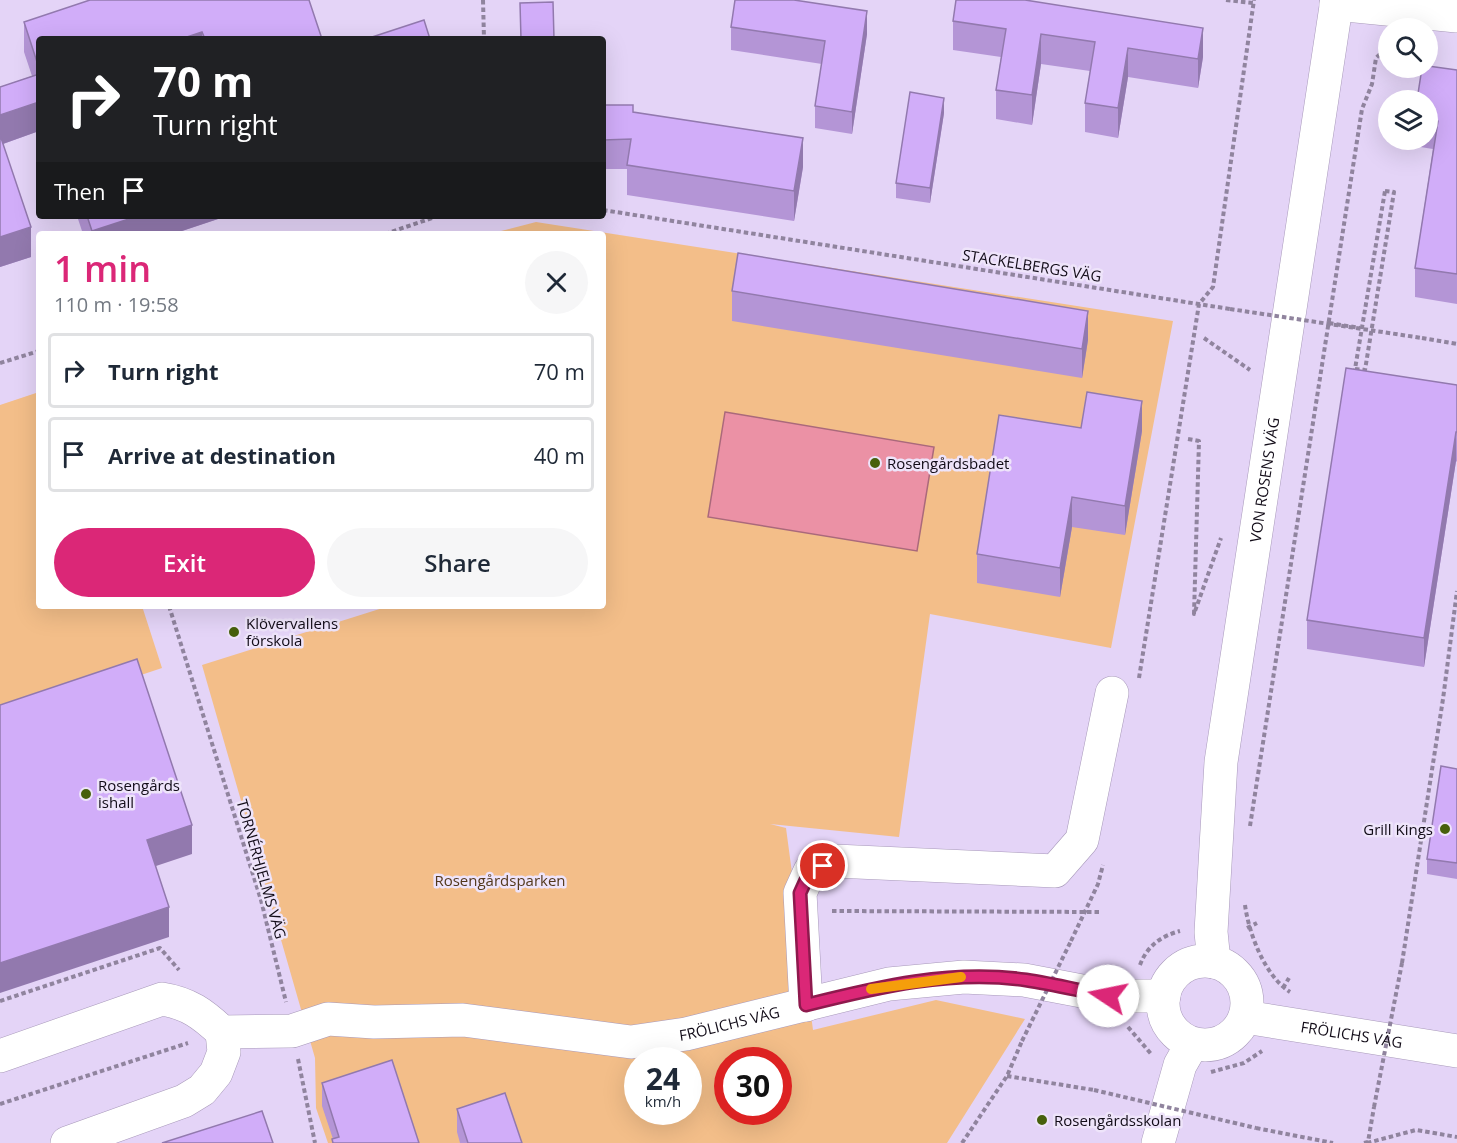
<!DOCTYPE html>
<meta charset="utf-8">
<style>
:root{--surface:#fff;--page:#f6f6f7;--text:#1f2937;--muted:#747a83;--line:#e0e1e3;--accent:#db2777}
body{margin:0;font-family:"Open Sans",sans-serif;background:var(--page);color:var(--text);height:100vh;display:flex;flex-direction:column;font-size:22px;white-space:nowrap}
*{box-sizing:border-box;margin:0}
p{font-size:20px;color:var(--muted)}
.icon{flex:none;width:33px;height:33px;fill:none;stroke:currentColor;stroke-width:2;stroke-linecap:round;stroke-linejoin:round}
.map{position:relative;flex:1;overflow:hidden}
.panel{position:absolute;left:36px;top:231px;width:570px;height:378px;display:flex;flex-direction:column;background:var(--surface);border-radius:6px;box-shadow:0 6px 24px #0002}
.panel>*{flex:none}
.hud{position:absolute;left:36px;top:36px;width:570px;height:183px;border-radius:6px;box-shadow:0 6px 24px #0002;background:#202124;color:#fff;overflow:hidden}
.controls{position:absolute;left:1378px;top:18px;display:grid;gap:12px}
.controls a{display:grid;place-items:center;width:60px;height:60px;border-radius:50%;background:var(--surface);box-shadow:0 6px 24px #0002;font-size:30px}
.speed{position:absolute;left:624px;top:1047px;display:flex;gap:12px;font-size:30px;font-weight:700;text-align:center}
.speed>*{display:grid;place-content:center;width:78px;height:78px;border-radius:50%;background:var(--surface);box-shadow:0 6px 24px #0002;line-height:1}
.speed small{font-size:15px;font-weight:400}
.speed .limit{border:9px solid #d22;background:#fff;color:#111}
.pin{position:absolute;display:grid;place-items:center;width:51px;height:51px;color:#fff;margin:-26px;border:3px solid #fff;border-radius:50%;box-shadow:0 2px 6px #0007}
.me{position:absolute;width:66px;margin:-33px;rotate:281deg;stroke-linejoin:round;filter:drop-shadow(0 0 4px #0008)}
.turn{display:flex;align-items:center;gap:21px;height:126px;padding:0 18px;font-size:27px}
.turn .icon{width:78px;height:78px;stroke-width:2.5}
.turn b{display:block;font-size:42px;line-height:51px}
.then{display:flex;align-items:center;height:57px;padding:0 18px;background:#0003;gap:12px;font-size:22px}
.round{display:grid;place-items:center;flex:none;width:63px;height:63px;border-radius:32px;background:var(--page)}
.head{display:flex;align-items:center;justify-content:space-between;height:102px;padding:0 18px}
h1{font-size:36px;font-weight:600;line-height:45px;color:var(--accent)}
.action{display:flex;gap:12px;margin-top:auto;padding:12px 18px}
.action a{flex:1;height:69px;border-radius:36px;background:var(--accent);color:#fff;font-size:24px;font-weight:600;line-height:69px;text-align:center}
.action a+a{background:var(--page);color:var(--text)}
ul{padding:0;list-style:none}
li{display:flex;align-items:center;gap:18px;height:75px;margin:0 12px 9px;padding:0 6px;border:3px solid var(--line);border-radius:6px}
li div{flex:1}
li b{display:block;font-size:22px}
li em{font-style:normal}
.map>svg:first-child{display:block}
.green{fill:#f3be89;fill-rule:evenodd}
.water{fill:#eb91a5;stroke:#aa697b;stroke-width:1.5}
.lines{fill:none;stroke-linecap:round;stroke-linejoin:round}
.minor-casing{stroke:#a899ba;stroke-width:34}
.path{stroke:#90849e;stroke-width:4;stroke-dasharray:4.5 3;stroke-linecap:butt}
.minor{stroke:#fff;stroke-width:33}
.path-bridge{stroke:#90849e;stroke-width:4;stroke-dasharray:4.5 3;stroke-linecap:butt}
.wall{fill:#b495d6}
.shaded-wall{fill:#9279ae}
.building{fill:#d1adf9;stroke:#9279ae;stroke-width:1.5}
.route-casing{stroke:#8e194d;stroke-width:15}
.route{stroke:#db2777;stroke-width:10}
.slow{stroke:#f59e0b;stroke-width:10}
.poi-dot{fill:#47600c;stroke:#eee4fa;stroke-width:2}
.labels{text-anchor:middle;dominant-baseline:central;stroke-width:5;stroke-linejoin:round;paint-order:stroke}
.street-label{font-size:15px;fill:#120c18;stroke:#eee4fa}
.poi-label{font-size:15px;fill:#120c18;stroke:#eee4fa;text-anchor:start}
.park-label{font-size:15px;fill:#53381c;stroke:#eee4fa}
</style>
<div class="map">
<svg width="1457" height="1143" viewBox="0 0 1457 1143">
<rect width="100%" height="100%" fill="#e4d4f7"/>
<!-- green -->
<g class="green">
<path d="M536,222L1173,321L1111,648L930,614L899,837L770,824L786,828L813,1030L936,1000L1025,1019L947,1143H328L316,1108L315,1058L202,665L389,606H603V234H489ZM638,1060H688V1112H638ZM728,1060H778V1112H728Z"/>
<path d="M39,392V606H142L162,668L0,722V405Z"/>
</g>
<!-- water -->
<path class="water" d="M725,412L934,447L917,551L708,517Z"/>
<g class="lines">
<!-- minor casing -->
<g class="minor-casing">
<g id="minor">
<path d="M1336,4L1457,16"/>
<circle cx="1205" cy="1003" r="42"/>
<path id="s1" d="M1214,962L1211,932L1221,762L1337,0"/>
<path d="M806,1005L800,893L810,871L835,861L1055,871L1082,840L1112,693"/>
<path id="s2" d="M1245,1017L1457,1051"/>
<path id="s3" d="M0,1056L162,999C188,1003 203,1014 222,1032L292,1031L328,1019L374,1022L463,1020L631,1042L686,1034L889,984L964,977L1024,980L1108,996H1164"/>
<path d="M67,1143L184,1101L202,1090L216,1073L224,1052L222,1032"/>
<path d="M1158,1143L1180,1065L1192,1044"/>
</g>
</g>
<!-- path -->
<g class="path">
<path d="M483,0L484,39"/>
<path d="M1226,0L1253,3"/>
<path d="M1385,191L1394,192L1365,370L1355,369Z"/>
<path d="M603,210L1230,309"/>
<path d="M385,234L438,216"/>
<path d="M1329,323L1360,328"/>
<path d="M1204,338L1250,370"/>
<path d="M1422,338L1457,344"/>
<path d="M0,363L39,351"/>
<path d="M1188,439L1199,441L1194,614L1221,538"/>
<path d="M169,606L261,900L286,1002"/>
<path d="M1139,678L1199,304L1213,287L1254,0"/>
<path d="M1250,826L1362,109L1372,84L1376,58L1382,52L1387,38"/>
<path d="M1245,905C1249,934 1265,976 1290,992"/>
<path d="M832,911L1099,912"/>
<path d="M1247,928L1257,923"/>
<path d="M1071,941L1098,884L1103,865"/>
<path d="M1402,963L1443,699L1457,591"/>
<path d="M1140,965C1147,946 1161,936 1180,931"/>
<path d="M1283,988L1289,978"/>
<path d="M0,1001L160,948L179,970"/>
<path d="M1128,1027L1152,1055"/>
<path d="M298,1059L315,1143"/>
<path d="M1211,1072L1244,1063L1262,1051"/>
<path d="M1007,1076L1094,1090"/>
<path d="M0,1104L188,1043"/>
<path d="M1256,1128L1333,1143"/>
<path d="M962,1143L1007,1076L1022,1041"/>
<path d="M1364,1143L1368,1142L1374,1107"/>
<path d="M1367,1143L1416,1130L1457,1137"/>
</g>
<!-- minor -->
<use href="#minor" class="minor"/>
<!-- path-bridge -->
<g class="path-bridge">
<path d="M1230,309L1422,338"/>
<path d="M1022,1041L1071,941"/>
<path d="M1094,1090L1256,1128"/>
<path d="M1374,1107L1402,963"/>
</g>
</g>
<!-- wall -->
<g class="wall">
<path d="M953,21L1203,57L1198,88L1128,77L1118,138L1085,132V103L1090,71L1041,64L1032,125L996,119V90L1001,57L953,50Z"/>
<path d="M24,22L322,39H39V131L3,144L31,257L0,267V87L32,76L24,52Z"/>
<path d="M731,27L867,34L852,134L815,128V106L822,64L731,50Z"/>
<path d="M1457,70V304L1415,297V268L1433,149L1414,146V140H1428V100Z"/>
<path d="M603,105L633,112L803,167L794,221L627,195V169H603Z"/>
<path d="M944,113L930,203L896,198V183Z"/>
<path d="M77,216H227L173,234H83Z"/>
<path d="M732,291L1088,340L1082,378L732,321Z"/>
<path d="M1457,385V462L1456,461L1424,667L1307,649V620Z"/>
<path d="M1142,431L1125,535L1072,527L1060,597L977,583V554Z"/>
<path d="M1457,769V879L1427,874V859Z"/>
<path d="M322,1083L419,1143H332L333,1139L322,1106Z"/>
<path d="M457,1109L522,1143H460L457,1132Z"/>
</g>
<!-- shaded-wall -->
<g class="shaded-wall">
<path d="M867,11V34L852,134V112Z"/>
<path d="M1203,28V57L1198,88V59Z"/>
<path d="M202,32V39H181Z"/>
<path d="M1041,34V64L1032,125V95Z"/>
<path d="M1128,48V77L1118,138V108Z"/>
<path d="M944,98V113L930,203V188Z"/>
<path d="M39,102V131L0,145V115Z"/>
<path d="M803,138V167L794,221V191Z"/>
<path d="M138,216H227L173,234H92V231Z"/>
<path d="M31,227V257L0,267V237Z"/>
<path d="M1088,311V340L1082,378V349Z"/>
<path d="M1142,401V431L1125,535V506Z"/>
<path d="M1456,432V461L1424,667V638Z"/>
<path d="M1072,497V527L1060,597V568Z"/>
<path d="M192,825V854L147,869V840Z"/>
<path d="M169,907V937L0,993V963Z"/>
</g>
<!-- building -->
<g class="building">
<path d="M90,0H309L322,39H205L202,32L181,39H39V68L24,22Z"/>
<path d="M735,0H794L867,11L852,112L815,106L825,41L731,27Z"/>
<path d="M956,0H1025L1203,28L1198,59L1128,48L1118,108L1085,103L1095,42L1041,34L1032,95L996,90L1006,29L953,21Z"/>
<path d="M553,2L554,39H521L520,3Z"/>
<path d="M424,20L430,39H366Z"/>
<path d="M1428,66L1457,70V274L1415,268L1438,121L1428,119V100H1417L1422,68H1428Z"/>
<path d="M39,74V102L0,115V87Z"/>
<path d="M910,92L944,98L930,188L896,183Z"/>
<path d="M603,105H633V112L803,138L794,191L627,165L631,139L603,140Z"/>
<path d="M0,135L31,227L0,237Z"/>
<path d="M87,216H138L92,231Z"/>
<path d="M738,253L1088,311L1082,349L732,291Z"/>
<path d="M1346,368L1457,385V432H1456L1424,638L1307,620Z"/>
<path d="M1087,392L1142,401L1125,506L1072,497L1060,568L977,554L999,415L1081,428Z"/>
<path d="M137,659L192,825L147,840L169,907L0,963V705Z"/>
<path d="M1441,766L1457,769V863L1427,859Z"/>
<path d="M392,1060L419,1143H333L332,1139L339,1137L322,1083Z"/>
<path d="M505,1093L522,1143H468L457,1109Z"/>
<path d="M262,1111L273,1143H162Z"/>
</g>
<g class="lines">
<!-- route casing -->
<g class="route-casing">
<path id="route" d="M823,866L810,871L800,893L806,1005C878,987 952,969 1026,980C1053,984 1081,991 1108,996"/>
</g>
<!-- route -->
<use href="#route" class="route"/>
<!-- slow -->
<path class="slow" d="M871,989L961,977"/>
</g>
<!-- markers -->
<g class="poi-dot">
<circle cx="875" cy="463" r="6"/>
<circle cx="234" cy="632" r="6"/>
<circle cx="86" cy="794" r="6"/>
<circle cx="1445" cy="829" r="6"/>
<circle cx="1042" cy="1120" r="6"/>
</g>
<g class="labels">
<!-- street labels -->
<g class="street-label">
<text transform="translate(1032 265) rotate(9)">STACKELBERGS VÄG</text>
<text stroke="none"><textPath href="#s1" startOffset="486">VON ROSENS VÄG</textPath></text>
<text transform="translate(262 869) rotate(74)">TORNÉRHJELMS VÄG</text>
<text stroke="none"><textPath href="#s3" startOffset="754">FRÖLICHS VÄG</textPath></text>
<text stroke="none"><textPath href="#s2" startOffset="108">FRÖLICHS VÄG</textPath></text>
</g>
<!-- poi labels -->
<g class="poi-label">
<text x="887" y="463">Rosengårdsbadet</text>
<text x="246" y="623">Klövervallens<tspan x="246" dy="17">förskola</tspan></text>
<text x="98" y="785">Rosengårds<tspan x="98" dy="17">ishall</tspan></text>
<text x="1433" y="829" text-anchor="end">Grill Kings</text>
<text x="1054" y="1120">Rosengårdsskolan</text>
</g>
<!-- park labels -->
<g class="park-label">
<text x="500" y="880">Rosengårdsparken</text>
</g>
</g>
</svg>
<div class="controls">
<a><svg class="icon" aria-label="search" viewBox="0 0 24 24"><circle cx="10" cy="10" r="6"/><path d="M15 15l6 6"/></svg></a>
<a><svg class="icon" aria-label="layers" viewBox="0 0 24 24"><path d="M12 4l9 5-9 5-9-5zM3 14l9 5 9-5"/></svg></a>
</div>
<div class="speed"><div>24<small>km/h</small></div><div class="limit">30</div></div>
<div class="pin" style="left:823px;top:866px;background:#d93025"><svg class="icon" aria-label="arrive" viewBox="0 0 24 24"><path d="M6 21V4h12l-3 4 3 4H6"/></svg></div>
<svg class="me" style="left:1108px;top:996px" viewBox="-20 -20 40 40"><circle r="19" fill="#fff"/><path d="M0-13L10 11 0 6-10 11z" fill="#db2777"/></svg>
<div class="hud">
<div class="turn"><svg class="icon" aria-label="right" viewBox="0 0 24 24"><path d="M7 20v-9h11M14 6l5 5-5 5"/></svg><div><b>70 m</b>Turn right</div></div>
<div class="then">Then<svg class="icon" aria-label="arrive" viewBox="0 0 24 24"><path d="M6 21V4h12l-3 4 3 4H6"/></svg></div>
</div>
<section class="panel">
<div class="head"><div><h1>1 min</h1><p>110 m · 19:58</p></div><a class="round"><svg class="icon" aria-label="close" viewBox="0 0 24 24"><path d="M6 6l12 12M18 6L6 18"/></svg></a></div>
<ul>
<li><svg class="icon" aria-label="right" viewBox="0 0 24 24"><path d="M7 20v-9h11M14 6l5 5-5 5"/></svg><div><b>Turn right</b></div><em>70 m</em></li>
<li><svg class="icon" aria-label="arrive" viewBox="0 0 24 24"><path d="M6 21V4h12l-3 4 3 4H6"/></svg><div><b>Arrive at destination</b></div><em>40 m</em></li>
</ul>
<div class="action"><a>Exit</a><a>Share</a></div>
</section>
</div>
